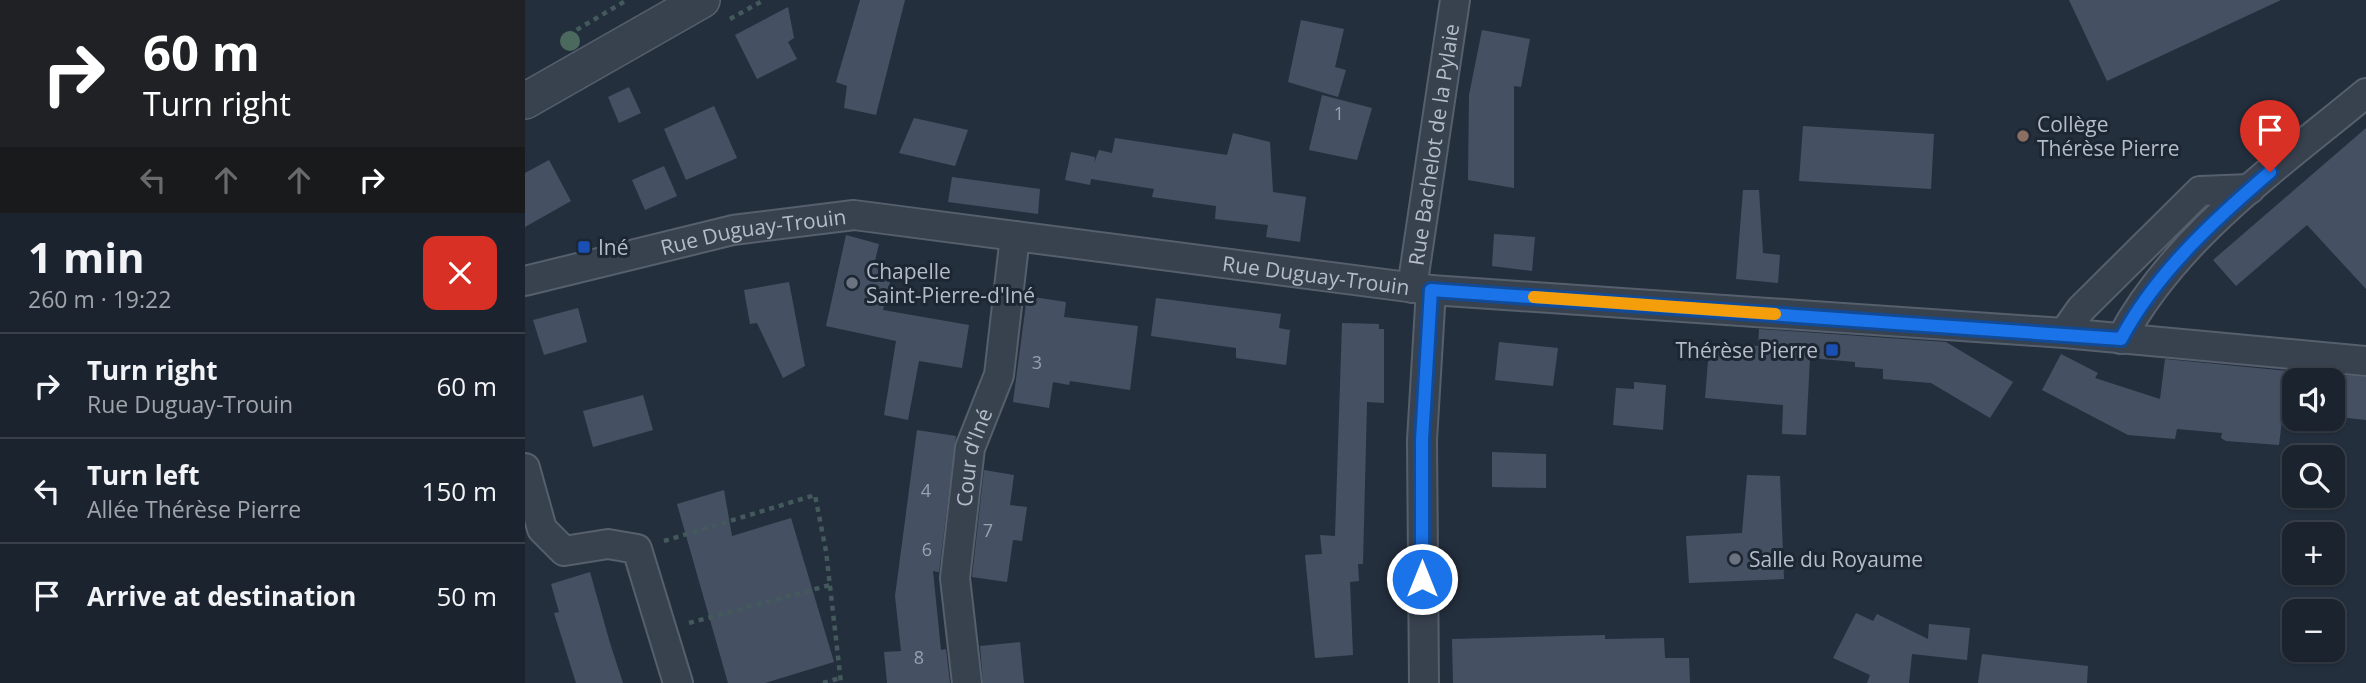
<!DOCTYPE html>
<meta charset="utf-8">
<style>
:root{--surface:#1b232e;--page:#282f3a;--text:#f1f3f6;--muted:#a0a4aa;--line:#39404a}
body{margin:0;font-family:"Open Sans",sans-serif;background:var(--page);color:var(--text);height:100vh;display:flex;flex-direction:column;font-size:26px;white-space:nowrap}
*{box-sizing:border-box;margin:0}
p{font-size:23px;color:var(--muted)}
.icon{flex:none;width:38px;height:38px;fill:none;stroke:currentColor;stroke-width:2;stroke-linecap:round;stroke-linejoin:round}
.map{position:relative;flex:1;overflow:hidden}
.details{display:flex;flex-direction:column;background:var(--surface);width:525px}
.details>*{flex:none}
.hud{background:#202124;color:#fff;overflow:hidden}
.buttons{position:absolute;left:1757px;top:368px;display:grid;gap:14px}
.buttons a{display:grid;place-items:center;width:63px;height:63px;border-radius:14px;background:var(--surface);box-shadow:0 2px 5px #0004,0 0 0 2px var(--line);font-size:35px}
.pin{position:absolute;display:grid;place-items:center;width:60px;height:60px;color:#fff;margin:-72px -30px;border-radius:50% 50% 50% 0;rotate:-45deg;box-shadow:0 0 7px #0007}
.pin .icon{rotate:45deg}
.me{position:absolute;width:77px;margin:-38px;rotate:0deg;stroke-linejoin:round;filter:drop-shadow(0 0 5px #0008)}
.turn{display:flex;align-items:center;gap:24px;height:147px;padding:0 28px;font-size:32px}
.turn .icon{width:91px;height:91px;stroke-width:2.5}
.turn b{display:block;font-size:49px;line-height:60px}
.lanes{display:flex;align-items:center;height:66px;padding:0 28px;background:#0003;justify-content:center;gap:35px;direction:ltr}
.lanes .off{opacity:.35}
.round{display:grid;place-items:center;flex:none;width:74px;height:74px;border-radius:14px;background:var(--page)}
.summary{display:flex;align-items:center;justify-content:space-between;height:119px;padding:0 28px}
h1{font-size:42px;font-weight:700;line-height:52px}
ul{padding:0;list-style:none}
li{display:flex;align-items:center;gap:21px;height:105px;padding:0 28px;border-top:2px solid var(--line)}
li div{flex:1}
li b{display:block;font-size:26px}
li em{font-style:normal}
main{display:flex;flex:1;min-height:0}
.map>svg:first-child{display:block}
.building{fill:#455162}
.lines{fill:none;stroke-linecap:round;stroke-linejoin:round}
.minor-casing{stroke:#565f6c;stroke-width:32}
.tertiary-casing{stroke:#565f6c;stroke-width:38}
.path{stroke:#44595c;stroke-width:4.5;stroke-dasharray:5 5;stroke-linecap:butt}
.minor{stroke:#38414e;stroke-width:28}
.tertiary{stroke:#38414e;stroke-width:35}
.tree{fill:#4b6a5d}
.route-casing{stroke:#114b97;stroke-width:18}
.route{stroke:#1a73e8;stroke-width:12}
.slow{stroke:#f59e0b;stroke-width:12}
.education-dot{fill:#8d6e63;stroke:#1d2633;stroke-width:2.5}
.transit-dot{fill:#1a4fb4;stroke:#1d2633;stroke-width:2.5}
.worship-dot{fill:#6b7280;stroke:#1d2633;stroke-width:2.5}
.labels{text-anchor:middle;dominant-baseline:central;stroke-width:6;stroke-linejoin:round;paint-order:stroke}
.number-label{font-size:18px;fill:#98a1af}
.poi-label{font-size:21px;fill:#b4bcc9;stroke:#1d2633;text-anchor:start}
.street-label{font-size:21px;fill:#b4bcc9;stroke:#1d2633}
</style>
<main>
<section class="details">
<div class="hud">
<div class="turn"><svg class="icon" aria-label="right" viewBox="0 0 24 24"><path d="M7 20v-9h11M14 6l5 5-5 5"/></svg><div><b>60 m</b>Turn right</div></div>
<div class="lanes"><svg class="icon off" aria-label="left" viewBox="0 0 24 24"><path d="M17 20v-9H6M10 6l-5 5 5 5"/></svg><svg class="icon off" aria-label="ahead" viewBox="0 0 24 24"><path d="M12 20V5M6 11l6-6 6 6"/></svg><svg class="icon off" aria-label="ahead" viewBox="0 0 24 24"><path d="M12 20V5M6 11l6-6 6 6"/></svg><svg class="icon" aria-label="right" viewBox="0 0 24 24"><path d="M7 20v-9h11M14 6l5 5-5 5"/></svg></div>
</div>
<div class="summary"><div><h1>1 min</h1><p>260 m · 19:22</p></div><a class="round" style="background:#d93025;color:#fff"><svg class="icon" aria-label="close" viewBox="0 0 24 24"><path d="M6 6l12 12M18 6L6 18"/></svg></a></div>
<ul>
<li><svg class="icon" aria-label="right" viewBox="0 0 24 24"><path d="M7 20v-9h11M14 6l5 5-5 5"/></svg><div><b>Turn right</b><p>Rue Duguay-Trouin</p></div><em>60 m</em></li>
<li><svg class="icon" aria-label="left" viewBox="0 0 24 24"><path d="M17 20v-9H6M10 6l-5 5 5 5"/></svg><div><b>Turn left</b><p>Allée Thérèse Pierre</p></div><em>150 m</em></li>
<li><svg class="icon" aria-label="arrive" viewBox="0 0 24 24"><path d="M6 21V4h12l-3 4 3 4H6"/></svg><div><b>Arrive at destination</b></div><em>50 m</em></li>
</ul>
</section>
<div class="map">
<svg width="1841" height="683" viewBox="0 0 1841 683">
<rect width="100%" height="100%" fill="#242f3e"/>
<!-- building -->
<g class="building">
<path d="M335,0H380L351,115L319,108L322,86L311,82Z"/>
<path d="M1544,0H1756L1582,81Z"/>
<path d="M263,7L269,38L263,42L272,59L232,79L210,35Z"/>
<path d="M776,20L819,29L810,67L821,70L813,97L763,82Z"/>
<path d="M957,30L1005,39L996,87L989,86V188L943,180L944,95Z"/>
<path d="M104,87L116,113L94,123L83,97Z"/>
<path d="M797,95L847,108L832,160L784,150Z"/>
<path d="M189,106L212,158L161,180L139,129Z"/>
<path d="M389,118L443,130L430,166L374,153Z"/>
<path d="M1278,126L1409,134L1406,189L1274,181Z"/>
<path d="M1841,128V289L1782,225L1711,286L1688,260Z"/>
<path d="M708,133L745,142L748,192L781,197L775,242L741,237L743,225L690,219L691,206L627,197L629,189L566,179L565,185L540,180L546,152L570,157L569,163L574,150L587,153L590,138L702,155Z"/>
<path d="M24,160L46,201L0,227V173Z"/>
<path d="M139,166L152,196L120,210L107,180Z"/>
<path d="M427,177L515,189L513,214L423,202Z"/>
<path d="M1218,190H1234L1238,253L1255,255L1253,283L1211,279Z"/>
<path d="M969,234L1010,237L1007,271L967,266Z"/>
<path d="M321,235L354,244L350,261L369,266L358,310L444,325L437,368L394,361L383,420L359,415L371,341L301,326Z"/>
<path d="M264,282L280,366L258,378L232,323L225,324L219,290Z"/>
<path d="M502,296L541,302L539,317L613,326L605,390L545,381L544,385L528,382L524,408L488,402Z"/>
<path d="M631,298L756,314L754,328L765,330L761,365L711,358V348L626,336Z"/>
<path d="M53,308L62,342L19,355L8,320Z"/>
<path d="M817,323L854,324V329H859V403L842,402L838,564H833L834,581L825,582L828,655L790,658L780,555L797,554L795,535L810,536Z"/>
<path d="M1234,329L1421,342L1488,382L1465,418L1406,383L1358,379V369L1330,367V362L1285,358L1281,435L1257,434L1258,405L1180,398L1184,349H1211V344L1233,346Z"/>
<path d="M974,342L1033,348L1028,386L970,380Z"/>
<path d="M1536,354L1573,373L1570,378L1635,399L1640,359L1763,371L1754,445L1701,441L1696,438L1697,433L1652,429L1650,439L1603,435L1517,390Z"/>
<path d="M1817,375L1841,377V420L1814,417Z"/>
<path d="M1109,382L1141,385L1138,430L1088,425L1091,388L1109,389Z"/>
<path d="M118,395L128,430L68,447L58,411Z"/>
<path d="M392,430L431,436L414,572L408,571L416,650L421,649L425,683H362L359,652L376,651L370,596Z"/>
<path d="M967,452L1021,454V488L967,487Z"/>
<path d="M459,470L489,475L485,505L502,507L497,541L488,540L482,582L447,577Z"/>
<path d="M1222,475L1255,476L1259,579L1164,583L1161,536L1217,533Z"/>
<path d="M199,490L207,536L266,518L309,662L240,683H203L152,504Z"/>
<path d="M65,572L85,643L98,683H51L29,613L34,612L26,584Z"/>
<path d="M1331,613L1348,621L1352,614L1403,639L1404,624L1445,628L1442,660L1387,654L1384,683H1342L1345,675L1308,658Z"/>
<path d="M1080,635V639L1139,638L1140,658H1164L1165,683H928L927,639Z"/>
<path d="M495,642L499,683H458L455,646Z"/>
<path d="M1457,654L1563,666L1562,683H1453Z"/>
</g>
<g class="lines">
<!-- minor casing -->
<g class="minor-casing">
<g id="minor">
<path id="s1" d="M0,281L208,230L329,215L906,290L1539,333L1841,361"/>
<path id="s2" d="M887,288L930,0"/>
<path d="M1539,333L1556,309L1675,191L1725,189"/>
<path d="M1596,339C1650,237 1754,165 1841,93"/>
<path d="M0,468L17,529L39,551L83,544L112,549L153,683"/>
<path id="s3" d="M442,683L430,578L445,448L474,375L490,236"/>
<path d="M899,683L897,440L906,290"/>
</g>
</g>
<!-- tertiary casing -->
<g class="tertiary-casing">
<path id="tertiary" d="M0,101L177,0"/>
</g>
<!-- path -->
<g class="path">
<path d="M205,19L239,0"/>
<path d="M43,35L102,0"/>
<path d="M139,541L290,495L301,551L316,683"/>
<path d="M164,623L305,585"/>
<path d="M298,683L315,678"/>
</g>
<!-- minor -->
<use href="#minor" class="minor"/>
<!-- tertiary -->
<use href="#tertiary" class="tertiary"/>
</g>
<!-- trees -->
<circle class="tree" cx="45" cy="41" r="10"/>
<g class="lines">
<!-- route casing -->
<g class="route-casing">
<path id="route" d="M897,579V440L906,290L1596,339C1631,273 1689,220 1745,172"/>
</g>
<!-- route -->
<use href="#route" class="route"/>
<!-- slow -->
<path class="slow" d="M1009,297L1250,314"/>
</g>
<!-- markers -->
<circle class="education-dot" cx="1498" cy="136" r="7"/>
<g class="transit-dot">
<rect x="52" y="240" width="14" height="14" rx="3.5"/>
<rect x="1300" y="343" width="14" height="14" rx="3.5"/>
</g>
<g class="worship-dot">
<circle cx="327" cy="283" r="7"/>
<circle cx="1210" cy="559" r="7"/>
</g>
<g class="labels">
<!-- number labels -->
<g class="number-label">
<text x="814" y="113">1</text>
<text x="512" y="362">3</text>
<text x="401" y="490">4</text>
<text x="463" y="530">7</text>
<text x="402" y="549">6</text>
<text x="394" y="657">8</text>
</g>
<!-- poi labels -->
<g class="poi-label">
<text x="1512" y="124">Collège<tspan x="1512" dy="24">Thérèse Pierre</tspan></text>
<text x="73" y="247">Iné</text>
<text x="341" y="271">Chapelle<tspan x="341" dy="24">Saint-Pierre-d'Iné</tspan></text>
<text x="1293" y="350" text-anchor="end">Thérèse Pierre</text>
<text x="1224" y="559">Salle du Royaume</text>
</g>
<!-- street labels -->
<g class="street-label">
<text stroke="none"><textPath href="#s2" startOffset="145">Rue Bachelot de la Pylaie</textPath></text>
<text stroke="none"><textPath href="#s1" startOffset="234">Rue Duguay-Trouin</textPath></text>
<text stroke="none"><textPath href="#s1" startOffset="802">Rue Duguay-Trouin</textPath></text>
<text stroke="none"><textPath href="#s3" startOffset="228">Cour d'Iné</textPath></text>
</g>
</g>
</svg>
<div class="buttons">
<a><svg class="icon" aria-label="sound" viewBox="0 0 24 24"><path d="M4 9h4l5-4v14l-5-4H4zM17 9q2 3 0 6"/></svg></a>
<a><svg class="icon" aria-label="search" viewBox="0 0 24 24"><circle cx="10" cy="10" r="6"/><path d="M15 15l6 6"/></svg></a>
<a>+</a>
<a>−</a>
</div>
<div class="pin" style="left:1745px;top:172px;background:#d93025"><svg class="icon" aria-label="arrive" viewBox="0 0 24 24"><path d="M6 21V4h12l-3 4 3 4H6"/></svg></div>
<svg class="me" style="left:897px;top:579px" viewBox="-20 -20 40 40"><circle r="17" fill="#1a73e8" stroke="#fff" stroke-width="3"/><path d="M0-11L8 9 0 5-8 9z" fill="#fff"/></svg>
</div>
</main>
